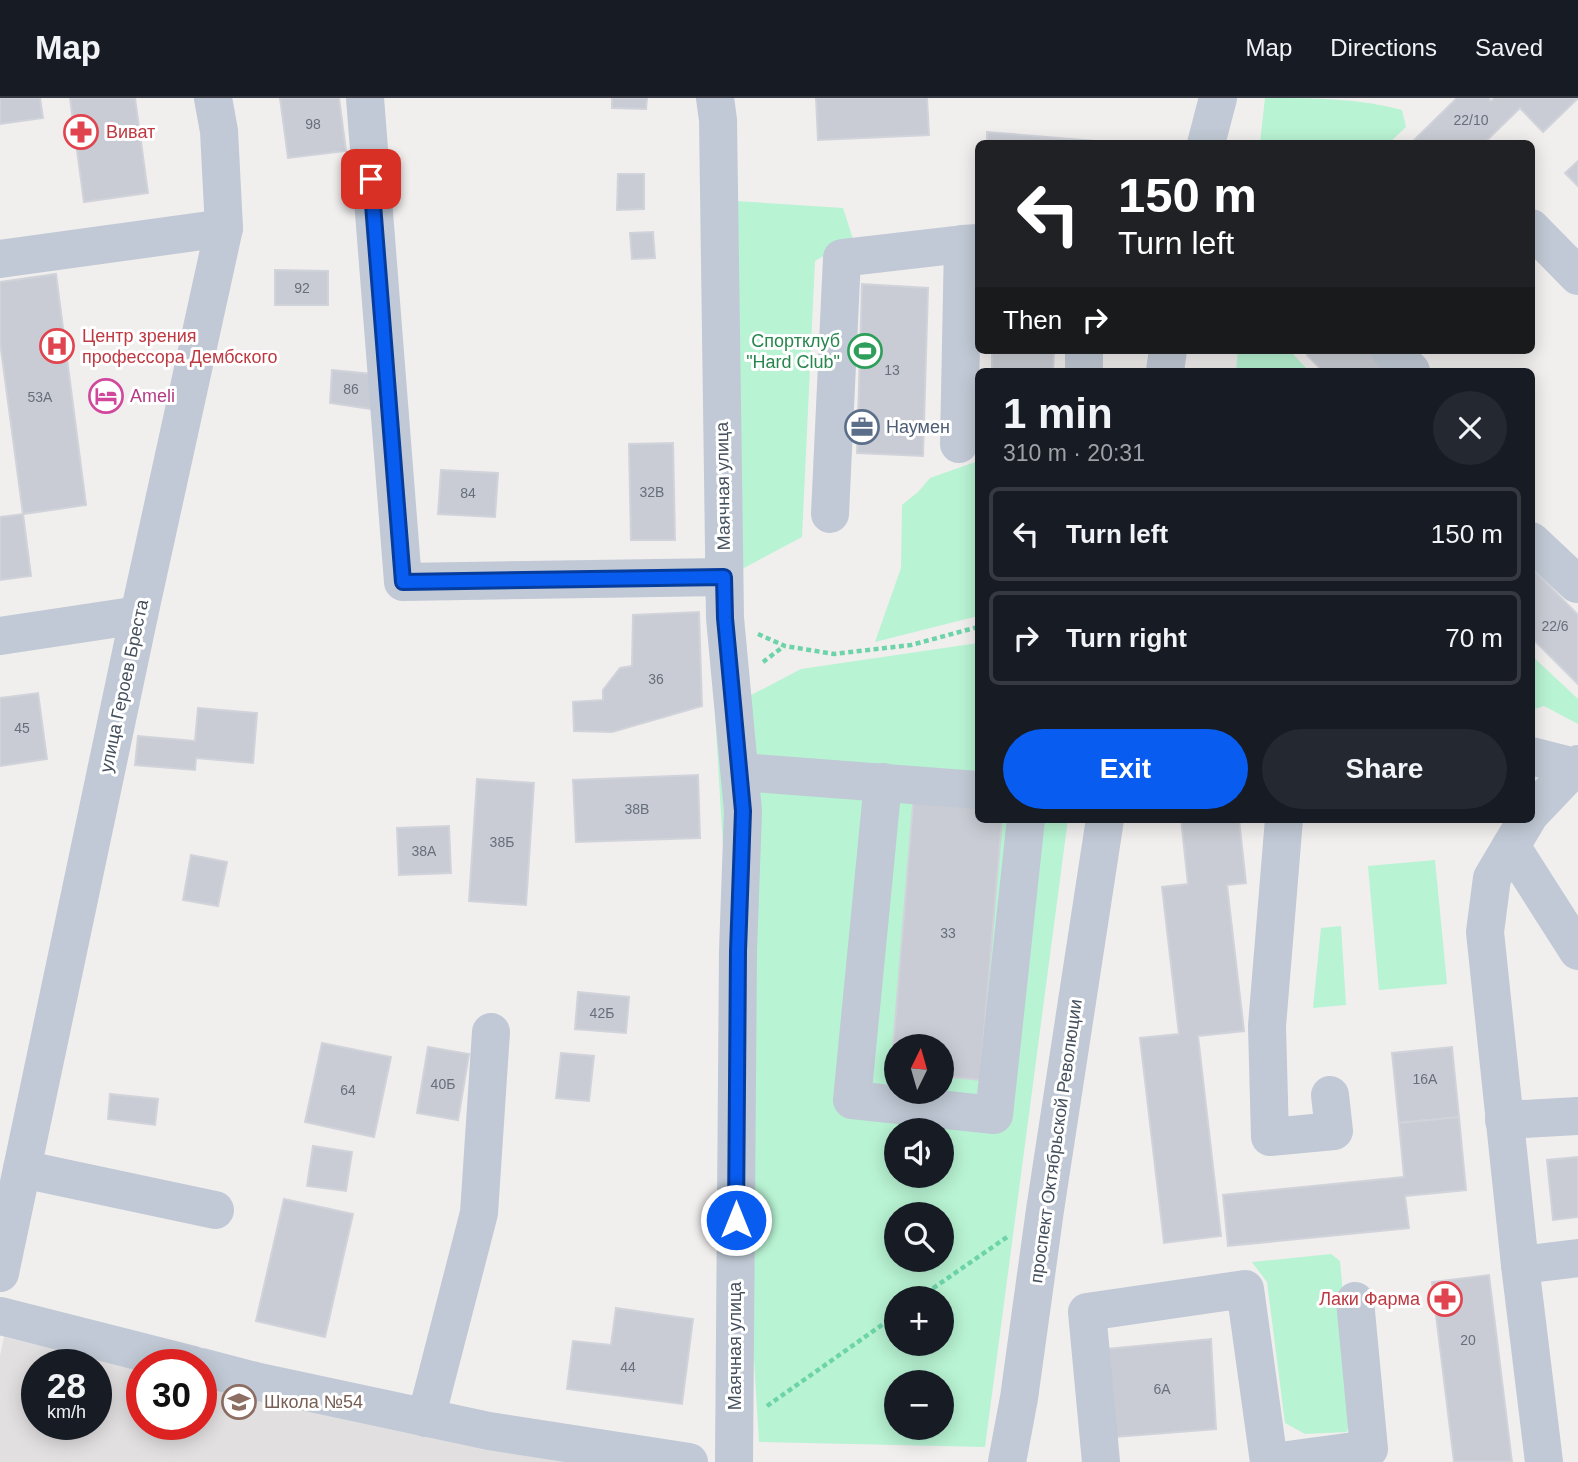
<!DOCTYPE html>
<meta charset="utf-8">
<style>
:root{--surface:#171b24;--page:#242831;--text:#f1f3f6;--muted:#9ea1a6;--line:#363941;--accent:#095cf0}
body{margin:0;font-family:Helvetica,sans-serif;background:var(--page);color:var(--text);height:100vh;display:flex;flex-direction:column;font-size:26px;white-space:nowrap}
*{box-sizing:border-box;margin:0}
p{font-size:23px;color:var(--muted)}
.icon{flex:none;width:38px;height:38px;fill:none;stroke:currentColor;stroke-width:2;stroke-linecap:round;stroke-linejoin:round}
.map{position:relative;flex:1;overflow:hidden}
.drawer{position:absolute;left:975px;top:270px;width:560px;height:455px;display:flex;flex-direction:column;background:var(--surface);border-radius:10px;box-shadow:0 4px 18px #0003}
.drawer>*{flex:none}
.banner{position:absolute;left:975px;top:42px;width:560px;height:214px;border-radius:10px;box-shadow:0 4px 18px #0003;background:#202124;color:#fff;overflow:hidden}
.needle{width:46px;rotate:5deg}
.buttons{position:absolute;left:884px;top:936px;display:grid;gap:14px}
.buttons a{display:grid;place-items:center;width:70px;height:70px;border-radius:50%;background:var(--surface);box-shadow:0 4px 18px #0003;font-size:35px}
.speed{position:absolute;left:21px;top:1251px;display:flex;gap:14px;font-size:35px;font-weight:700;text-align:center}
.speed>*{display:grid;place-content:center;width:91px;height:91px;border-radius:50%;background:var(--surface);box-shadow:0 4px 18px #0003;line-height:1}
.speed small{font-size:18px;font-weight:400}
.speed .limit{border:10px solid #d22;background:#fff;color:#111}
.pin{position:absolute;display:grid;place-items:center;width:60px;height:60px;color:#fff;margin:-30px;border-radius:14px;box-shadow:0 4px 10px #0006}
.me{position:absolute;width:77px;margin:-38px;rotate:0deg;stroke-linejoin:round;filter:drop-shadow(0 0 5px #0008)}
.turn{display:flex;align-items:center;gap:24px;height:147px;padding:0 28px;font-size:32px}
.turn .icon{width:91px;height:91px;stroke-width:2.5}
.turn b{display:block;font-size:49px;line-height:60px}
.then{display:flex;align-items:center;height:66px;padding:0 28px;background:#0003;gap:14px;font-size:26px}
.round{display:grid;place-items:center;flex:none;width:74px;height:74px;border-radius:37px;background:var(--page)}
.head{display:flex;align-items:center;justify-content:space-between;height:119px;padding:0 28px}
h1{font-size:42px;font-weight:800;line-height:52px}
.primary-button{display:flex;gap:14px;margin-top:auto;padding:14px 28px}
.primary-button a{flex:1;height:80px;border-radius:42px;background:var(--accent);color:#fff;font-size:28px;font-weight:800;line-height:80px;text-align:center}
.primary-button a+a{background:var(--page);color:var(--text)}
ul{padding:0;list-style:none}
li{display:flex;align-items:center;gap:21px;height:94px;margin:0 14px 10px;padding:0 14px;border:4px solid var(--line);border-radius:10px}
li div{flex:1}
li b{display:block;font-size:26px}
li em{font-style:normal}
header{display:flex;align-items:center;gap:42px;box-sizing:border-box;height:98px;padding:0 35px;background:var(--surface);border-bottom:2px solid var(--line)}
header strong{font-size:33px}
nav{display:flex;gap:38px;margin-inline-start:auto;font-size:24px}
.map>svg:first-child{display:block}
.education{fill:#e2dfe0;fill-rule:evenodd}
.green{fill:#b8f3d3;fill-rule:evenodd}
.building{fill:#c9ccd4;stroke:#d1d3da;stroke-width:2}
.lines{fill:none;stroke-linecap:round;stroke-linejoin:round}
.path{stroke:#6dd4a9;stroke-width:4.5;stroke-dasharray:5 3.5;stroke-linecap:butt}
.minor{stroke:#c0c9d5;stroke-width:38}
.route-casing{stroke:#063c9c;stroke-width:18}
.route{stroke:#095cf0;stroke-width:12}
.labels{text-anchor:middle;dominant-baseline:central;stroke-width:6;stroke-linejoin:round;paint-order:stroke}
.number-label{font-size:14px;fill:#666f7b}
.health-label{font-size:18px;fill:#be3a42;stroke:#fff;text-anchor:start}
.leisure-label{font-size:18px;fill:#27864d;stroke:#fff;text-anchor:end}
.hotel-label{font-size:18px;fill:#b23c85;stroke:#fff;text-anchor:start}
.service-label{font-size:18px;fill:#4e5e75;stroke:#fff;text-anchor:start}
.street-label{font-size:18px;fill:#45505d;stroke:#fff}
.education-label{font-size:18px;fill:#785e54;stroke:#fff;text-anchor:start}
</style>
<header>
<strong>Map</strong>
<nav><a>Map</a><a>Directions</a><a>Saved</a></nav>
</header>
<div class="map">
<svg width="1578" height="1364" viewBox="0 0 1578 1364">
<rect width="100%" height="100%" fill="#f1eeee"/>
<!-- education -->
<path class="education" d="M4,1239L142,1272V1326H201V1286L583,1364H0V1258ZM37,1267H96V1326H37Z"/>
<!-- green -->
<g class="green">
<path d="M1265,0C1311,0 1358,0 1402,12L1406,29L1389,45H1260Z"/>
<path d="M736,103L843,110L853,141L815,163L802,439L742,471Z"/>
<path d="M1238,252H1289L1309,273H1236Z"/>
<path d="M978,363V518L875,544L901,470L902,407L918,394L930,380Z"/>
<path d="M978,545V721H1068L985,1349L759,1344L715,616L801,571ZM896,948H942V994H896ZM896,1032H942V1078H896ZM896,1116H942V1162H896ZM896,1200H942V1246H896ZM896,1284H942V1330H896Z"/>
<path d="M1531,557L1578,601V626L1544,608L1531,612Z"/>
<path d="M1435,762L1447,886L1379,892L1368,768Z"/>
<path d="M1341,828L1346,907L1313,910L1321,830Z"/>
<path d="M1331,1156L1340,1163L1353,1308L1347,1334L1305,1336L1285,1325L1267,1184L1252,1164Z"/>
</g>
<!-- building -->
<g class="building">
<path d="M0,0H40L43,20L0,26Z"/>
<path d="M70,0H135L148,95L84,104Z"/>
<path d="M280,0H339L346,53L288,60Z"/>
<path d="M612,0H647L646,11L612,10Z"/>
<path d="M816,0H927L929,37L818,42Z"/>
<path d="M1457,0H1488L1491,3L1495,0H1578L1543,34L1520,10L1483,46H1410Z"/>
<path d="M987,34L1133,46H987Z"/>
<path d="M1578,63V88L1565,75Z"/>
<path d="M618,76H644V111L617,112Z"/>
<path d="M653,134L655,160L632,161L630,135Z"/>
<path d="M275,172L328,173V207H275Z"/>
<path d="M56,176L86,407L23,416L0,244V184Z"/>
<path d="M862,186L928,190L923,358L857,355Z"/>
<path d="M992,252H1054L1053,273H992Z"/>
<path d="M1312,252H1371L1392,273H1323L1307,257Z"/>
<path d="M332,272L372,276L371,311L330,305Z"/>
<path d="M673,345L675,442H631L629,346Z"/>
<path d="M441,372L498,375L495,419L438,416Z"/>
<path d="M23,416L31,478L0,482V419Z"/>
<path d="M1531,469L1578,517V586L1531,539Z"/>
<path d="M699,514L702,608L612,634L574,633L573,604L603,602V592L620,570L632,568L633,517Z"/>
<path d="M38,595L47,661L0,668V600Z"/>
<path d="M198,610L257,615L253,665L196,660L195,672L135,667L138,638L195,643Z"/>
<path d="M698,677L700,740L576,744L573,682Z"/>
<path d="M477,681L534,685L526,807L469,803Z"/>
<path d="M914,695L978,701V721H1002L980,982L942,978V948H896V974H891Z"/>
<path d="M1181,721H1239L1246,785L1227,787L1244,933L1198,938L1221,1138L1164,1145L1140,940L1179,936L1162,789L1188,786Z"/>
<path d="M449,728L451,775L399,777L397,730Z"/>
<path d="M191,757L227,764L218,808L183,802Z"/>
<path d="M578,894L629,899L626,935L575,931Z"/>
<path d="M322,945L391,959L374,1039L305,1024Z"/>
<path d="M428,949L469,956L458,1022L417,1015Z"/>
<path d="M1452,949L1459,1019L1399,1025L1392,955Z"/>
<path d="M561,955L594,958L589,1003L556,1000Z"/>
<path d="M110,996L158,1001L155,1027L108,1021Z"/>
<path d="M1459,1019L1466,1092L1405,1098L1409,1130L1228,1148L1223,1097L1404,1079L1399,1025Z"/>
<path d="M313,1048L352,1054L346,1093L307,1088Z"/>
<path d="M1578,1059V1119L1553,1122L1547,1062Z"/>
<path d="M284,1101L353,1116L325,1239L256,1223Z"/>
<path d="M1489,1177L1512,1364H1454L1432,1184Z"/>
<path d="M616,1210L693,1221L682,1306L567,1291L573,1243L611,1247Z"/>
<path d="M1211,1241L1216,1331L1115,1339L1107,1251Z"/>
</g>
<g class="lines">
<!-- path -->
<g class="path">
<path d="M758,536L785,548L834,556L911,547L978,529"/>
<path d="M763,564L784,548"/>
<path d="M919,1200L1007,1139"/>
<path d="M767,1308L896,1217"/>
</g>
<!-- minor -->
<g class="minor">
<path d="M365,0L403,484L724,479"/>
<path d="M715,0L718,22L725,520L743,713L738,853L734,1364"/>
<path d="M1206,46L1218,0"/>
<path d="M1531,130L1578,178"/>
<path d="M0,161L224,130"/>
<path d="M1390,252L1411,273"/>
<path d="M1084,273V252"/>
<path d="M1165,273L1168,252"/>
<path d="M959,346L963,146L978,145"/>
<path d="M830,416L842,160L963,146"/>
<path d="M1531,443L1577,486L1578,485"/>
<path d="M0,538L139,517"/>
<path d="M1531,658L1575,669L1578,666"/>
<path d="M740,674L978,692"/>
<path d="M883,684L852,1002L994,1017L1026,721"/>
<path d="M1531,715L1575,669L1578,670"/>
<path d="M1284,721L1267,928L1270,1039L1334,1033L1330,997"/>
<path d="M1527,721L1492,780L1485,834L1520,1167L1544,1364"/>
<path d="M1511,748L1578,853"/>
<path d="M1504,1022L1578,1018"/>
<path d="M22,1071L215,1112"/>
<path d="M1520,1167L1578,1160"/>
<path d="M0,1175L139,517L224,130L219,33L213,0"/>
<path d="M0,1218L193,1267"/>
<path d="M201,1269L255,1283L489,1333L689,1364"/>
<path d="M426,1320L479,1115L491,934"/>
<path d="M1007,1364L1019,1300L1045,1112L1105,721"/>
<path d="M1101,1364L1087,1214L1245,1191L1269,1364"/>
<path d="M1273,1364L1369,1351L1355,1203"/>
</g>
</g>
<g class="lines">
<!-- route casing -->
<g class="route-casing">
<path id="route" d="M371,81L403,484L724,479L725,520L743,713L738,853L736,1122"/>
</g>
<!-- route -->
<use href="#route" class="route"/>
</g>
<!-- icons -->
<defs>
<g id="pharmacy-ring" transform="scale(1.75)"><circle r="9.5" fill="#fff" stroke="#e0444e" stroke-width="1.5"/><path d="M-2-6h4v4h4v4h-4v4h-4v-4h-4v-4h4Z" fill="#e0444e"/></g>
<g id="hospital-ring" transform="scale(1.75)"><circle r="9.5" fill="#fff" stroke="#e0444e" stroke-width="1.5"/><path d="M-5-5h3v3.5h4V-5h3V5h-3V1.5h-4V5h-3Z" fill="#e0444e"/></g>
<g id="stadium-ring" transform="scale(1.75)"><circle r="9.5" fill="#fff" stroke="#2e9e5b" stroke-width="1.5"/><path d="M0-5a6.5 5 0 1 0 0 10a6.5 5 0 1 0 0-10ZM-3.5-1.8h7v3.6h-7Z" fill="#2e9e5b"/></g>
<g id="hotel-ring" transform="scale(1.75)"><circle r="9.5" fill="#fff" stroke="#d1479c" stroke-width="1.5"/><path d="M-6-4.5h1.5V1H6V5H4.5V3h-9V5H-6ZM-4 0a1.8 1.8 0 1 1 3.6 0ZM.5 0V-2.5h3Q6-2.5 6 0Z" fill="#d1479c"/></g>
<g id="office-ring" transform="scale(1.75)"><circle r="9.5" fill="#fff" stroke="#5c6f8a" stroke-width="1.5"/><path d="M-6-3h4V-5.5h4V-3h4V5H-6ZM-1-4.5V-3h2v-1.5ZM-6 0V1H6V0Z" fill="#5c6f8a"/></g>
<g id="school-ring" transform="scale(1.75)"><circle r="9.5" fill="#fff" stroke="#8d6e63" stroke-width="1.5"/><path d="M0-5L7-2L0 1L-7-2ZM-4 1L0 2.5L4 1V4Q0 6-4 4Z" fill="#8d6e63"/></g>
</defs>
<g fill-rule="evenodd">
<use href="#pharmacy-ring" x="81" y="34"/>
<use href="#hospital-ring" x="57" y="248"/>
<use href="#stadium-ring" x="865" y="253"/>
<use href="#hotel-ring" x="106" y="298"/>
<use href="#office-ring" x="862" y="329"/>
<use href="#pharmacy-ring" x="1445" y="1201"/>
<use href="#school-ring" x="239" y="1304"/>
</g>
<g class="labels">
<!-- number labels -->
<g class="number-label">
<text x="1471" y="22">22/10</text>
<text x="313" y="26">98</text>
<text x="302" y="190">92</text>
<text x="892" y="272">13</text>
<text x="351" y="291">86</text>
<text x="40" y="299">53А</text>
<text x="652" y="394">32В</text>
<text x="468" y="395">84</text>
<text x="1555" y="528">22/6</text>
<text x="656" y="581">36</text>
<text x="22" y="630">45</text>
<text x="637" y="711">38В</text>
<text x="502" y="744">38Б</text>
<text x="424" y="753">38А</text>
<text x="948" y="835">33</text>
<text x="602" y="915">42Б</text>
<text x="1425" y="981">16А</text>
<text x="443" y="986">40Б</text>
<text x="348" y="992">64</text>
<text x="1468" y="1242">20</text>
<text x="628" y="1269">44</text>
<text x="1162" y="1291">6А</text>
</g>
<!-- health labels -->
<g class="health-label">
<text x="106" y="34">Виват</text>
<text x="82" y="238">Центр зрения<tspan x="82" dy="21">профессора Дембского</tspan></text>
<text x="1420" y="1201" text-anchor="end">Лаки Фарма</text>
</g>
<!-- leisure labels -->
<g class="leisure-label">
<text x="840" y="243">Спортклуб<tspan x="840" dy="21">"Hard Club"</tspan></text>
</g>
<!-- hotel labels -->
<g class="hotel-label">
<text x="130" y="298">Ameli</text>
</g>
<!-- service labels -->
<g class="service-label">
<text x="886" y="329">Наумен</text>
</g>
<!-- street labels -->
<g class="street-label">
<text transform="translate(723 388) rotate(-91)">Маячная улица</text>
<text transform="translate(124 588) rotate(-78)">улица Героев Бреста</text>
<text transform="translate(1056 1043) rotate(-82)">проспект Октябрьской Революции</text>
<text transform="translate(735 1248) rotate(-90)">Маячная улица</text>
</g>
<!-- education labels -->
<g class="education-label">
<text x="264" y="1304">Школа №54</text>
</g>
</g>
</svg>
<div class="buttons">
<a><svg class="needle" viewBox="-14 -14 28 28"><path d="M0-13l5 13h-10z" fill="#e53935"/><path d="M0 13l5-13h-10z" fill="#9ea1a6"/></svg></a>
<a><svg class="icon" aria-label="sound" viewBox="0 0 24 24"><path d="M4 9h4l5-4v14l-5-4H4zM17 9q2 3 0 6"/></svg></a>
<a><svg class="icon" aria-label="search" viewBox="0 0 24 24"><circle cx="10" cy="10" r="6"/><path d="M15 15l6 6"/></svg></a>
<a>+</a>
<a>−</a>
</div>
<div class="speed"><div>28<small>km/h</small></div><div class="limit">30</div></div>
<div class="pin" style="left:371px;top:81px;background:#d93025"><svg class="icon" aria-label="arrive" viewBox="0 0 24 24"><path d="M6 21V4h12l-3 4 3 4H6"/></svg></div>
<svg class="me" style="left:736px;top:1122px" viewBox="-20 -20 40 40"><circle r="17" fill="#095cf0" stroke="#fff" stroke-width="3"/><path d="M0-11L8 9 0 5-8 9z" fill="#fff"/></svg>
<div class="banner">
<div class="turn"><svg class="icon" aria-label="left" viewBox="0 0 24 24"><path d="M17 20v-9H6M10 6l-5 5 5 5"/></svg><div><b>150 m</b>Turn left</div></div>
<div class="then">Then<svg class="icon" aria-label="right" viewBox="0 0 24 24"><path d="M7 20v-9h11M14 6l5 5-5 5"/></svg></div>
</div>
<section class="drawer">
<div class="head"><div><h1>1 min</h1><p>310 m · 20:31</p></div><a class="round"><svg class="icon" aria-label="close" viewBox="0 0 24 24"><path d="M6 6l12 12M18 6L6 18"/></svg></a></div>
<ul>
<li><svg class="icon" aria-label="left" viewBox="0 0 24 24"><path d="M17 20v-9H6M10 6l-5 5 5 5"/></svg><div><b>Turn left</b></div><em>150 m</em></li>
<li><svg class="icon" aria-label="right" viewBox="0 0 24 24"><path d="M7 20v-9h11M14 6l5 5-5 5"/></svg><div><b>Turn right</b></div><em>70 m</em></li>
</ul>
<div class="primary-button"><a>Exit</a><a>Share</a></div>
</section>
</div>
